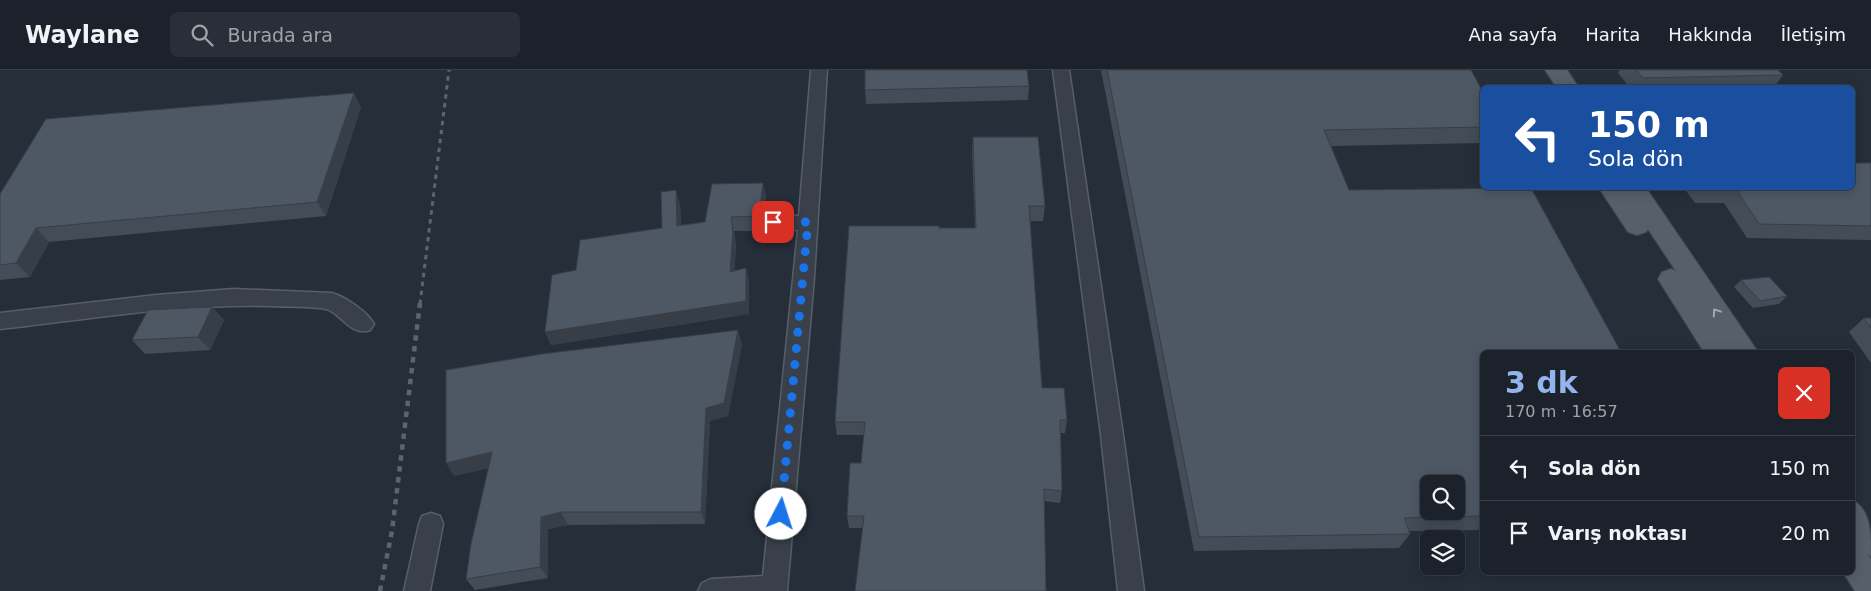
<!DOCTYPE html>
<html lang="tr">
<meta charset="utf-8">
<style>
:root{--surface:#1c222c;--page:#292f38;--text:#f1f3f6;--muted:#a0a4a9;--line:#3a3f48;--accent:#93b5ed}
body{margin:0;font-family:"DejaVu Sans",sans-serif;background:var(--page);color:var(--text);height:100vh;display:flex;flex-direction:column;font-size:19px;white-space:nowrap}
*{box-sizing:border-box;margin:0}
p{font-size:16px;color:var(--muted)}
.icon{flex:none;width:28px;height:28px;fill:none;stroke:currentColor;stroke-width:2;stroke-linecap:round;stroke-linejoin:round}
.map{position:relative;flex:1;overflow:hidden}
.drawer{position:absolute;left:1480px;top:280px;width:375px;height:225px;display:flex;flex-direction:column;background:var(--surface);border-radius:8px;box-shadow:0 2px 12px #0003,0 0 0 1px var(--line)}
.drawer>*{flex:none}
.guide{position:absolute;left:1480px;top:15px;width:375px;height:105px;border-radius:8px;box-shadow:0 2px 12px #0003,0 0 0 1px var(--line);background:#1a4fa0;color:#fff;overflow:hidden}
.fabs{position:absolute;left:1420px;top:405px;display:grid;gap:10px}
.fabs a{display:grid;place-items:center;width:45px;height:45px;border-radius:8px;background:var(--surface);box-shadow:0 2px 12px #0003,0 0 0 1px var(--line);font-size:25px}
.pin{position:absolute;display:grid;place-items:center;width:42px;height:42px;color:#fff;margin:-21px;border-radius:10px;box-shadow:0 2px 8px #0006}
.me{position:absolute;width:55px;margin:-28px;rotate:5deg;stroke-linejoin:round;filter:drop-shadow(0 0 4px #0008)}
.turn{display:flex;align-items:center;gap:18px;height:105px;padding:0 25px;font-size:22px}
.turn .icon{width:65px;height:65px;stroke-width:2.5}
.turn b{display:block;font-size:35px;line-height:42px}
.round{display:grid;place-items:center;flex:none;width:52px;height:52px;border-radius:8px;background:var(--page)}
.overview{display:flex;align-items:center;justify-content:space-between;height:85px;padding:0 25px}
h1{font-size:30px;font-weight:700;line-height:38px;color:var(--accent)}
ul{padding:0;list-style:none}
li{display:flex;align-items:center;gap:15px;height:65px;padding:0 25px;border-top:1px solid var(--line)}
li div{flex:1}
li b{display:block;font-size:19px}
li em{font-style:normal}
header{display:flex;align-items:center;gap:30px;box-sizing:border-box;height:70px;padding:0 25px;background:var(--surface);border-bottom:1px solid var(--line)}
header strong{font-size:24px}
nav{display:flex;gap:28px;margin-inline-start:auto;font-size:18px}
.search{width:350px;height:45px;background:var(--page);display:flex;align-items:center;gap:12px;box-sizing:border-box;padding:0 18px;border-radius:8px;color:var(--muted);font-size:19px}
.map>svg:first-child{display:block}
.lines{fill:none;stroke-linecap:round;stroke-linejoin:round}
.minor-casing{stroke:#575e68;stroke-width:3}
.major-casing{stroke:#424953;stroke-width:2}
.minor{fill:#39404a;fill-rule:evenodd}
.major{fill:#575f6a;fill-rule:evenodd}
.rail-far1{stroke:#5c6471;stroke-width:3;stroke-dasharray:4.5 4.5;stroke-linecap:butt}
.rail{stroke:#5c6471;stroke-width:4.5;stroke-dasharray:5.5 5.5;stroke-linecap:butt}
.wall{fill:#434c57}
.shaded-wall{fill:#373e47}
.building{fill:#4e5865;stroke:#373e47;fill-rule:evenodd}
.oneway{stroke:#a2a9b4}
.route{stroke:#1a73e8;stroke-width:9;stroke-dasharray:0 16.2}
</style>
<header>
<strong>Waylane</strong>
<div class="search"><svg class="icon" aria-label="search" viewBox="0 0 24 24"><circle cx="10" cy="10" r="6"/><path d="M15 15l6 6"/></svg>Burada ara</div>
<nav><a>Ana sayfa</a><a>Harita</a><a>Hakkında</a><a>İletişim</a></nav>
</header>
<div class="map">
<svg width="1871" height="521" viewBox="0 0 1871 521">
<rect width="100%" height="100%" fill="#262e3a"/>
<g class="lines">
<!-- minor casing -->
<g class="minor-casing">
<g id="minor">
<path d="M811,0H827L814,208L787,521H698L702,513L711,509L763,506L798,160L766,157L763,152L766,147L773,145L799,146Z"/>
<path d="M1053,0H1069L1123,365L1144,521H1118L1101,365Z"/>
<path d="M234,219L332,223C345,227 367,241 374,254L370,260C352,266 343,247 329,240C320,236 283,237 272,236C181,233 90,249 0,259V243L156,225Z"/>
<path d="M431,443L440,446L443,454L430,521H404L419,454L422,446Z"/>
</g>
</g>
<!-- major casing -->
<g class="major-casing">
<g id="major">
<path d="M1545,0H1567L1579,18H1557Z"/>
<path d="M1599,118H1646L1758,282H1704L1658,209L1662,202L1671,199L1676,201L1648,159L1646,162L1637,165L1628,162Z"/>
<path d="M1852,430C1871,440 1871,463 1871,486L1868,485L1871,489V521H1855L1843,502H1852V474L1855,475L1852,471Z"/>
</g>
</g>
<!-- minor -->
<use href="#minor" class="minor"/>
<!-- major -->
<use href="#major" class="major"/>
<!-- rail-far1 -->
<path class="rail-far1" d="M420,234L449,0"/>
<!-- rail -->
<path class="rail" d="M380,521L392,461L420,233"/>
</g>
<!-- wall -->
<g class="wall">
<path d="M1101,0H1471L1482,20V73L1331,76L1349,120L1482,282V460L1409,461L1410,464L1399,478L1194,481Z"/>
<path d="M1620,0H1778L1783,5L1773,18H1630L1618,3Z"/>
<path d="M1029,16L1028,30L866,34L865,20Z"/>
<path d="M361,37L326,146L49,172L30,207L0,210V124Z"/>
<path d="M973,67L1045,136L1043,151H1030L1042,318L1067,350L1065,363H1061L1062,421L1060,433L1044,431L863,458H849L847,446L861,393L864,365H837L835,352L939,158H975L972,81Z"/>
<path d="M1871,93V170L1747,168L1724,133H1695L1684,118H1852Z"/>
<path d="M763,113L766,127L761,161H734L736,176L734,201L746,198L749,212V244L551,275L545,262L576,200L662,158L680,134L681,155L705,152Z"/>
<path d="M1741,210L1787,226L1779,234L1753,238L1734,217Z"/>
<path d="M212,237L224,250L210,280L145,284L132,270Z"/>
<path d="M1864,248H1871V293L1849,262Z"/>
<path d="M742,274L728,346L710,351L705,454L568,455L548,459V508L475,520L466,509L489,398L454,406Z"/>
</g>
<!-- shaded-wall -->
<g class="shaded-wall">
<path d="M354,23L361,37L326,146L317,132Z"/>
<path d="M763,113L766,127L761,161L759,146Z"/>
<path d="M676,120L680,134L681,170L677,156Z"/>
<path d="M731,147L736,176L734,216L730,202Z"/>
<path d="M36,158L49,172L30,207L16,193Z"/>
<path d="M746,198L749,212V244L551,275L545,262Z"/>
<path d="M212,237L224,250L210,280L198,267Z"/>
<path d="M738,260L742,274L728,346L710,351L705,454L701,442L706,338Z"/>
<path d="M492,382L500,395L454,406L446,393Z"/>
<path d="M561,442L568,455L548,459V508L540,497L541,447Z"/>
</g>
<!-- building -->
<g class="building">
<path d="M865,0H1027L1029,16L865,20Z"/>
<path d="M1107,0H1471L1482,20V57L1324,60L1349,120L1531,118L1621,282H1482V446L1404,448L1410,464L1199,467ZM1429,414H1456V441H1429Z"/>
<path d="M1636,0H1778L1783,5L1643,8Z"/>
<path d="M354,23L317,132L36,158L16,193L0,195V124L46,49Z"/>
<path d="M973,67H1038L1045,136H1029L1042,318H1064L1067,350H1060L1062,421L1044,419L1046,521H855L864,446H847L850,393H861L865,352H835L849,156H939V158H976Z"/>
<path d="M1852,93H1871V156L1759,154L1736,119H1706L1705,118H1852Z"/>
<path d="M763,113L759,146L731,147L733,162L730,202L746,198V231L545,262L552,205L576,200L580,170L662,158L661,122L676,120L677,156L705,152L712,114Z"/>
<path d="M1769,207L1787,226L1760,231L1741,210Z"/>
<path d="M212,237L198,267L132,270L148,240Z"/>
<path d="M1864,248H1871V258Z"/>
<path d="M738,260L724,333L706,338L701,442H561L541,447L540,497L466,509L471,474L492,382L446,393V300L542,284Z"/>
</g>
<!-- one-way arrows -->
<defs><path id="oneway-chevron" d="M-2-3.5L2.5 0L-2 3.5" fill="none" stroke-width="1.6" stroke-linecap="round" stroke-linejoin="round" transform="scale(1.25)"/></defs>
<use class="oneway" href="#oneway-chevron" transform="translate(1716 242) rotate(-124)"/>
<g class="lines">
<!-- route -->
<path class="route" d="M773,152H808L781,444"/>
</g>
</svg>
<div class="fabs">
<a><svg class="icon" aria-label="search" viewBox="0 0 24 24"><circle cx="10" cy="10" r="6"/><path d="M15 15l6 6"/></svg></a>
<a><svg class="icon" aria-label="layers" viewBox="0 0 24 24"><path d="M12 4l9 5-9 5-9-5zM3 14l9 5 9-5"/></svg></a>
</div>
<div class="pin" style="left:773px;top:152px;background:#d93025"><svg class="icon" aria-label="arrive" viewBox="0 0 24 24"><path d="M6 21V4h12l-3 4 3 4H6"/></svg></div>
<svg class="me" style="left:781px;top:444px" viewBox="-20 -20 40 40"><circle r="19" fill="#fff"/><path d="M0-13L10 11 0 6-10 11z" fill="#1a73e8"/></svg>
<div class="guide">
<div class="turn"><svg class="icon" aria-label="left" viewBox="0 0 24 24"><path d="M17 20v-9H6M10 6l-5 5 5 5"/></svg><div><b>150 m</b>Sola dön</div></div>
</div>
<section class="drawer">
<div class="overview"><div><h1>3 dk</h1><p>170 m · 16:57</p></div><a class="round" style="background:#d93025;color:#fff"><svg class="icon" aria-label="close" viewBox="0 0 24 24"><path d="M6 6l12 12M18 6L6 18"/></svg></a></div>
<ul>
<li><svg class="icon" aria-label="left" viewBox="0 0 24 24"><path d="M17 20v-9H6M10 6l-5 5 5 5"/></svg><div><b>Sola dön</b></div><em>150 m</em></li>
<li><svg class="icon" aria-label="arrive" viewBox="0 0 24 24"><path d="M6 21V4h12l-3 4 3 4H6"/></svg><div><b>Varış noktası</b></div><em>20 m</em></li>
</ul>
</section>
</div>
